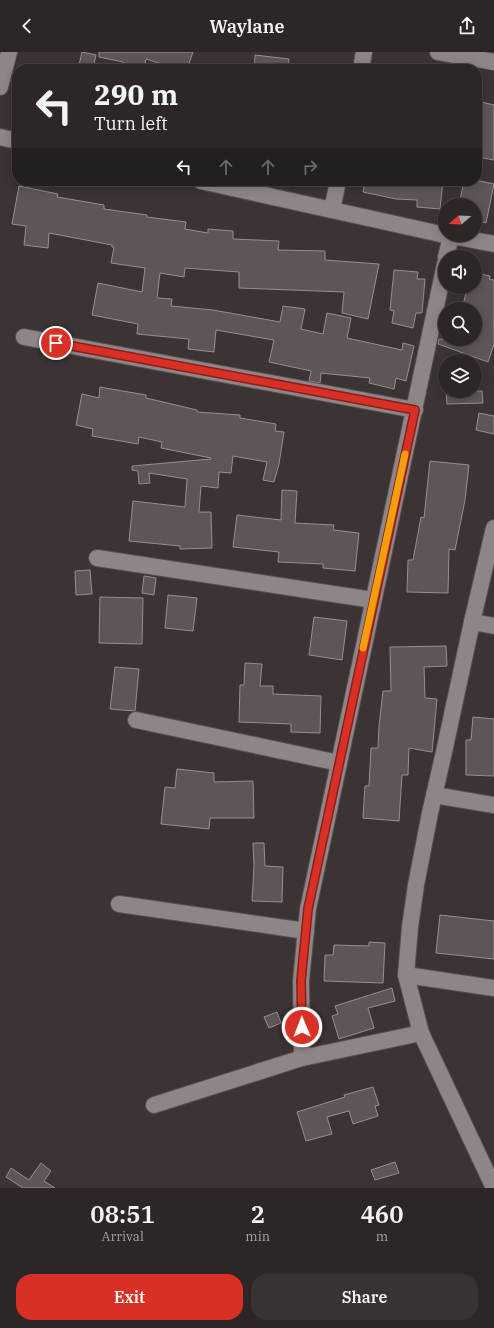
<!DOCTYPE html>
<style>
:root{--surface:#2c2627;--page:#383233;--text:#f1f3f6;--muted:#a6a5a7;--line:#484344;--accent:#d93025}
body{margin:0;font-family:"IBM Plex Serif",serif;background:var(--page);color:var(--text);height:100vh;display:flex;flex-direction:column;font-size:15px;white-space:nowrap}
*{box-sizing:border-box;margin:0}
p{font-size:13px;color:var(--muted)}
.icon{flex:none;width:22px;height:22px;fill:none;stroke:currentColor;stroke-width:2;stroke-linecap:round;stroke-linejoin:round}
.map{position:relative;height:1136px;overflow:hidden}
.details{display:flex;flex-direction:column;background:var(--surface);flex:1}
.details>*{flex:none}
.guide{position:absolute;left:12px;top:12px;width:470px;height:122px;border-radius:16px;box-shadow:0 2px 10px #0003,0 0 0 1px var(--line);background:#2c2627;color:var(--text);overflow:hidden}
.needle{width:26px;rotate:251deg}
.controls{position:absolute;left:438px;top:146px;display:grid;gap:8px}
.controls a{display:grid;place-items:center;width:44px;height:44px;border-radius:50%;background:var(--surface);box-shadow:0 2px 10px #0003,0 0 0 1px var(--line);font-size:20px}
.pin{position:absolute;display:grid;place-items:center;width:34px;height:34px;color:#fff;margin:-17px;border:2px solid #fff;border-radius:50%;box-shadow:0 1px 4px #0007}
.me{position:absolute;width:44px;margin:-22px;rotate:359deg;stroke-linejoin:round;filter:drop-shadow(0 0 3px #0008)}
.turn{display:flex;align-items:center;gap:14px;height:84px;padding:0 16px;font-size:18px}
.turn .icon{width:52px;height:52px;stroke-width:2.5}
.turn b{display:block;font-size:28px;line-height:34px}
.lanes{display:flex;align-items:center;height:38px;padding:0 16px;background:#0003;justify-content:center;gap:20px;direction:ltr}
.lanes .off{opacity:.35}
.eta{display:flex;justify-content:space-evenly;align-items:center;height:68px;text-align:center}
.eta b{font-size:24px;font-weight:600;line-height:28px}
.primary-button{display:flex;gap:8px;margin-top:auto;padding:8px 16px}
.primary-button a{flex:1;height:46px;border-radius:16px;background:var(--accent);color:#fff;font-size:16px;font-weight:600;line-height:46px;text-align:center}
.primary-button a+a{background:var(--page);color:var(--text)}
header{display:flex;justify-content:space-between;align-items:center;height:52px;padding:0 16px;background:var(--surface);font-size:18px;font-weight:600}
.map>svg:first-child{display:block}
.building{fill:#5d5556;stroke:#978e8f}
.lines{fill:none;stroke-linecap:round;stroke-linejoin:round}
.minor-casing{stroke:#564f50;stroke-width:18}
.minor{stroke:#8e8586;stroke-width:16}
.route-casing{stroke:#8d1f18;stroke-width:10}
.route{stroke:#d93025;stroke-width:7}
.slow{stroke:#f59e0b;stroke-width:7}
</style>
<header><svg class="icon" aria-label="back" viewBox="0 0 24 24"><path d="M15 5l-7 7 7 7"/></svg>Waylane<svg class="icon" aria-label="share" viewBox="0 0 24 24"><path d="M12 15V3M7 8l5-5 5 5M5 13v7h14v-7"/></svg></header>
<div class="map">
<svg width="494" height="1136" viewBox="0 0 494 1136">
<rect width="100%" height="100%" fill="#3b3334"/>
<!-- building -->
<g class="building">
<path d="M82,0L96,3L93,17H78Z"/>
<path d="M99,0H193L187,17H177L146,7L144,17H122L123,10L99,5Z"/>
<path d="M255,3L289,7L288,17H254Z"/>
<path d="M477,49L494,53V108L477,105Z"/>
<path d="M365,129H443L440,157L417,155V148L396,147L363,140Z"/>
<path d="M464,129H480L494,132L486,171L475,168V153H459Z"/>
<path d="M19,134L58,142L57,145L104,153V157L147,163V165L186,170L185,177L208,181V177L233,179V187L279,189L278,198L325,199V208L379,212L368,267L342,261L344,240L239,236V220L185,216L184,225L160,221L157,246L172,247L171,254L213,258L280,270L283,254L305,257L301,277L323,282L327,261L351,266L347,286L402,298L403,291L414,294L406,329L396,326L394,337L369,331L370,326L321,321L320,331L309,329L311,319L269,310L274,288L216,278L214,300L188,297L189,287L137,282L138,272L92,263L98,231L142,240L145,216L111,211L114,195H112V193L49,181L48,196L24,193L26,174L12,172Z"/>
<path d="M394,218L418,220L417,227H425L422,261H416L413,276L392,271L394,259L390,258Z"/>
<path d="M475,221L490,224L489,227L494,228V292L488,310L438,292L439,287H475V257L463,254L467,235H475Z"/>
<path d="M100,335L146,343V346L197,358V360L240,363V366L276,372L275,379L284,380L279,412L274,430L263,428L267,410L233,404L231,421L219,420L218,436L201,434L199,460H211L212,496L180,497V494L129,489L133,449L185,455L187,427L149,421L150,431L139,432L138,419L132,418V414L211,407V406L161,396L162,390L139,385L138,392L92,384L93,377L76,373L82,342L99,346Z"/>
<path d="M446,339H482L483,351L447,352Z"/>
<path d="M479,361L494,364V382L476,378Z"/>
<path d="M430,409L469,413L465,448L455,498L449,497L448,541L407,540L408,508H413L421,465L424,466Z"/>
<path d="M282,438L297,439L295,471L334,473L333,478L359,481L355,519L323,516V512L278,510L279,500L233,495L237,463L281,468Z"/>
<path d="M90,518L92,542L76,543L75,519Z"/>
<path d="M144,524L156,526L154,543L142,541Z"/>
<path d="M168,543L197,546L193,579L165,576Z"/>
<path d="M100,545L143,546L142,592L99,591Z"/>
<path d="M314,565L347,569L342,608L309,603Z"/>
<path d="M446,594L447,614L424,615L425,646L437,647L432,700L409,696L408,723H402L399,769L363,766L365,734H369L371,696H378L379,674L383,639H391L390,595Z"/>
<path d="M245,611L262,612L260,634H273V642L321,644L320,681L291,680V672L239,670L240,633H244Z"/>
<path d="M115,615L139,617L135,659L110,657Z"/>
<path d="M473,665L494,667V724L466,723V688H471Z"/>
<path d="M177,717L214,721V730L253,729L254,766H210L209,777L161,772L165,735L175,736Z"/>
<path d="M253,791H264L265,814L283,815L282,850L252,849L254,814Z"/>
<path d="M440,863L494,869V907L436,901Z"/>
<path d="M369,890L385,891L383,931L324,929L325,903H333L334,893L369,894Z"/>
<path d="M392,936L395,949L368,956L374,976L339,987L332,964L338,962L335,954Z"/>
<path d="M277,960L281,971L269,976L264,965Z"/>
<path d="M373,1035L379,1053L375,1054L378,1064L353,1072L349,1059L327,1065L332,1082L306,1089L297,1060L345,1045L344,1043Z"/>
<path d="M395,1110L399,1121L375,1128L371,1118Z"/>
<path d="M41,1111L51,1119L44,1129L55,1136H23L6,1125L11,1116L29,1128Z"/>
</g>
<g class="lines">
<!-- minor casing -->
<g class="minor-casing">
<g id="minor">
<path d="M438,0L494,10"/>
<path d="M361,17L364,0"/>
<path d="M0,35L9,0"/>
<path d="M0,85L17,89"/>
<path d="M201,129L445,183"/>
<path d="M332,158L338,129"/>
<path d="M447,183L494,192"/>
<path d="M446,205L451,184"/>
<path d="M24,285L415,358"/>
<path d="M97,506L373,548"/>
<path d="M472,570L494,574"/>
<path d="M136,668L339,711"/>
<path d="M434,743L494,753"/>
<path d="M119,852L306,879"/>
<path d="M406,923L494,936"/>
<path d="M302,1006L301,929L308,857L445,212"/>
<path d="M154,1053L302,1006L421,981"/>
<path d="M494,1136L421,981L406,923L410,875L416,833L430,761L444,700L472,570L494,476"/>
</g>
</g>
<!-- minor -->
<use href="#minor" class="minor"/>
</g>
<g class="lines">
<!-- route casing -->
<g class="route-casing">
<path id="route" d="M56,291L415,358L308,857L301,929L302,975"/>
</g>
<!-- route -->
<use href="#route" class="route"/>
<!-- slow -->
<path class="slow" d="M363,596L405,402"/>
</g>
</svg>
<div class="controls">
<a><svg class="needle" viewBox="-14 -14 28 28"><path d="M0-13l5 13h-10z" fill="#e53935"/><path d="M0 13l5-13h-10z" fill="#a6a5a7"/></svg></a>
<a><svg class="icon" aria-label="sound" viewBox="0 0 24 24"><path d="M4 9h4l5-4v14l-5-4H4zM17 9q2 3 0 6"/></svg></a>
<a><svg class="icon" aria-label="search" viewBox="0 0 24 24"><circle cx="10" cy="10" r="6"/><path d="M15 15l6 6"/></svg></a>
<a><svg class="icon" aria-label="layers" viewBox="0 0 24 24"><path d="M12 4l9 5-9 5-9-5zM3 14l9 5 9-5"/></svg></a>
</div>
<div class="pin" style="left:56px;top:291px;background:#d93025"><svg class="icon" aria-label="arrive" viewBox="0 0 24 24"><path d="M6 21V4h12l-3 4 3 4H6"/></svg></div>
<svg class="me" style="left:302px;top:975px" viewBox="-20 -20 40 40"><circle r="17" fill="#d93025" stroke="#fff" stroke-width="3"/><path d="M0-11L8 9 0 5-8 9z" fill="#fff"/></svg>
<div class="guide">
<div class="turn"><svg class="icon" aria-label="left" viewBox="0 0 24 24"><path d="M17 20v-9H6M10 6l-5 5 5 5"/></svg><div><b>290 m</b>Turn left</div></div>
<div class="lanes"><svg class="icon" aria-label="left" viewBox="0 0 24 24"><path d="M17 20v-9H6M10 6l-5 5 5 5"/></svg><svg class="icon off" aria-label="ahead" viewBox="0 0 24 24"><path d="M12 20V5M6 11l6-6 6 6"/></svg><svg class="icon off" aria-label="ahead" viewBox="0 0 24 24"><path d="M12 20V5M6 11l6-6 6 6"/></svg><svg class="icon off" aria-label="right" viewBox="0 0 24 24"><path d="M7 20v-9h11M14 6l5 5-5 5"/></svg></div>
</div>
</div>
<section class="details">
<div class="eta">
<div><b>08:51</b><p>Arrival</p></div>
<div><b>2</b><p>min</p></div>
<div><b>460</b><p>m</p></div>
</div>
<div class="primary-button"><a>Exit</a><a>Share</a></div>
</section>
